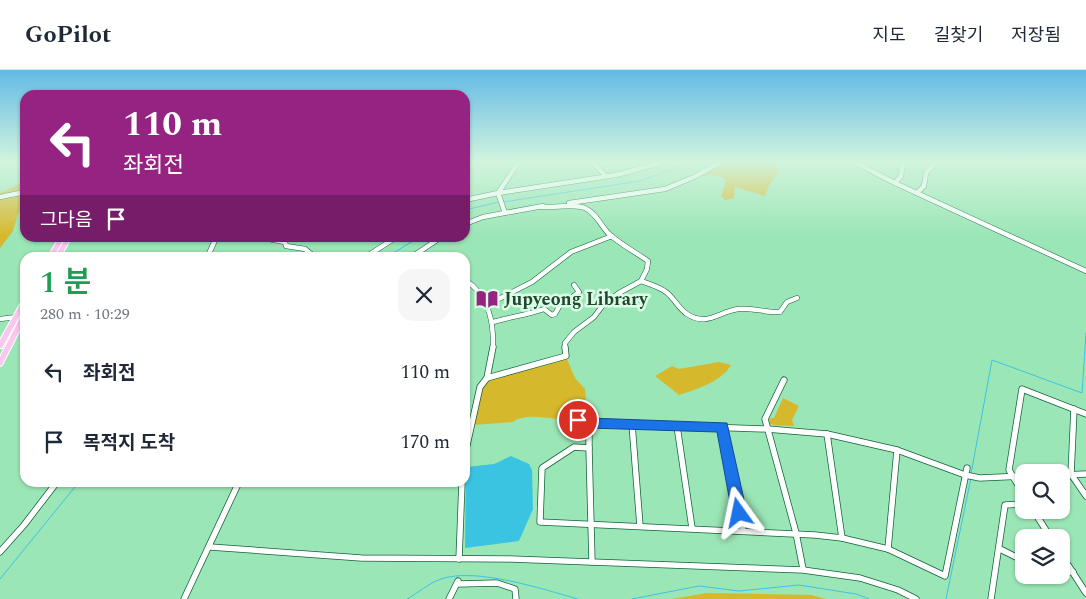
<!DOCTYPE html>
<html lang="ko">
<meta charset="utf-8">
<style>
:root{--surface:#fff;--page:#f6f6f7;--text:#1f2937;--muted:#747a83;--line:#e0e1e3}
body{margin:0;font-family:Spectral,"Noto Sans KR",serif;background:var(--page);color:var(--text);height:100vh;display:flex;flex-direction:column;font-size:19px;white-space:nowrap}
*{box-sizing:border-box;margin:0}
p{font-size:16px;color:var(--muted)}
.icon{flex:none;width:28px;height:28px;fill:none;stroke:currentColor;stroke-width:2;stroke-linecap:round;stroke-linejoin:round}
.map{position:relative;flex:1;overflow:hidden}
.side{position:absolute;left:20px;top:182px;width:450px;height:235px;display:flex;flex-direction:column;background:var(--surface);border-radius:15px;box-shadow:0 1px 4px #0004}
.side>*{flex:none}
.hud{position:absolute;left:20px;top:20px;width:450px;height:152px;border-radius:15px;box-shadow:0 1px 4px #0004;background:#952382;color:#fff;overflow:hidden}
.fabs{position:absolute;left:1015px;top:394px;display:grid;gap:10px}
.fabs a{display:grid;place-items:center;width:55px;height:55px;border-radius:10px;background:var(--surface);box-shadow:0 1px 4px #0004;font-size:25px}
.pin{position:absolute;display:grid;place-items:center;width:42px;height:42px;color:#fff;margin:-21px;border:2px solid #fff;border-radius:50%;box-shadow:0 1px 5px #0007}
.me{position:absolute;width:55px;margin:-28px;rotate:348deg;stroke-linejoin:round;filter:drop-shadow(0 0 4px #0008)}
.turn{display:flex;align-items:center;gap:18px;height:105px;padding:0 20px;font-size:22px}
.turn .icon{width:65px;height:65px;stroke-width:2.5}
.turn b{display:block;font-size:35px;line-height:42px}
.then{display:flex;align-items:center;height:48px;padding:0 20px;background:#0003;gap:10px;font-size:19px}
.round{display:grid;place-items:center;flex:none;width:52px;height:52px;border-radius:15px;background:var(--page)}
.overview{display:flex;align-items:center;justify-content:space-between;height:85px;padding:0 20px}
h1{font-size:30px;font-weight:600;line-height:38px;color:#1e9e55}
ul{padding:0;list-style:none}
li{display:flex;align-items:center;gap:15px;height:70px;padding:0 20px}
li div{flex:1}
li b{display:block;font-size:19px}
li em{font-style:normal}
header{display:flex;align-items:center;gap:30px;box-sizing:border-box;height:70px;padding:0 25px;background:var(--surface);border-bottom:1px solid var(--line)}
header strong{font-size:24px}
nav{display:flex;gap:28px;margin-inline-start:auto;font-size:18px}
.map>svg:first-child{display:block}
.green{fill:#d6b82c}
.water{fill:#3bc4e2}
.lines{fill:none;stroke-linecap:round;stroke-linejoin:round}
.stream{stroke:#3bc4e2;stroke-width:1}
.minor-far1-casing{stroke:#11623a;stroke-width:5.5}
.minor-casing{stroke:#11623a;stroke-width:7}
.major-casing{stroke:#fff;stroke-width:2}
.minor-far1{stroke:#fff;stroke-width:4.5}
.minor{stroke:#fff;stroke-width:5.5}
.major{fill:#fbc7ef;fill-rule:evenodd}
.route{fill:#1a73e8;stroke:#114b97}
.labels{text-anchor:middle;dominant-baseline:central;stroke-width:5;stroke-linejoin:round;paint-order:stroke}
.poi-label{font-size:18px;font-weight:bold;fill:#244330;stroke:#d9fde5;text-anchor:start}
</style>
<header>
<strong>GoPilot</strong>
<nav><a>지도</a><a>길찾기</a><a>저장됨</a></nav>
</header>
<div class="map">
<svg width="1086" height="529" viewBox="0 0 1086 529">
<rect width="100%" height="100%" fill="#9be6b6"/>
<!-- green -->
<g class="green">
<path d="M724,92H778L776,99L779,102L769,116L765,126L735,117L734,128L725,130L721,126L726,111C720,104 708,105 699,106Z"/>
<path d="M25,111V135L18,144L13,161L0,178V121L1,123Z"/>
<path d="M561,289H567L575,308L585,319L586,333L583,341L576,352C560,350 525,341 513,352L474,355L482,314L492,309Z"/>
<path d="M719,292L731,295C721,312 697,319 679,325L655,306L672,296L679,299Z"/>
<path d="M783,328L799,336L792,350L794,356L773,355L769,353L770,348H774Z"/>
<path d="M707,523L811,525L826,529H671Z"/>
</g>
<!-- water -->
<path class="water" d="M511,386L529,394L532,400L533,439L519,471L465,478L466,397L494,394Z"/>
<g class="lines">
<!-- stream -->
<g class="stream">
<path d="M503,132L640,111L694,92"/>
<path d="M465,140L499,132"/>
<path d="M385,188L418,168"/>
<path d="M971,404L992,290L1082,323L1086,263"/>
<path d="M0,509L79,412"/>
<path d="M407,529C418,523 429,513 441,509C476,497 542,519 578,529"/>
<path d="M632,529L699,516L739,521L799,515L856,524L869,529"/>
<path d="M946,529L971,408"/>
</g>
<!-- minor-far1 casing -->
<g class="minor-far1-casing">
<g id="minor-far1">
<path d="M583,92H586"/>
<path d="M592,92L606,106"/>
<path d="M854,92L895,113L1086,201"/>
<path d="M895,113L901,106L903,92"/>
<path d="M498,123L519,92"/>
<path d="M498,123L505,143"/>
<path d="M917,123L924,116L926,103L936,92"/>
<path d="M0,127L25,122"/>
<path d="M465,130L498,123L616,105L664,92"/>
<path d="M569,133L665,119L694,107L721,92"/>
<path d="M542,137C556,138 571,133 585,138C596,143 601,156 609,164C620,174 635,182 648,191L647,199L641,211C649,214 659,217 666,222C674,228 679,239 687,244C707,257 718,242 738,239C752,237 766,243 780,242L787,232L797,228"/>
<path d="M465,154L483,147L543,136"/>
<path d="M263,168L285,172L286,176L305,179L316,188"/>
<path d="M207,188L216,168"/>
<path d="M364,188L395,168"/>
<path d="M410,188L440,168"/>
<path d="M465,210C488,224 494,252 493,278"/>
<path d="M567,231L579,222L574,215"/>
<path d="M487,235L532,212L571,182L612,166"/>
<path d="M0,249L25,246"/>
<path d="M493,252C510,247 527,245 544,239L552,245L555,244L560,235"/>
<path d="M565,278V273L574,262L594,247L603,235L619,223L641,211"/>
</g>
</g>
<!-- minor casing -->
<g class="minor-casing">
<g id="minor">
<path d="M487,308L566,286L565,277"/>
<path d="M784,310L765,349L796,463L803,499"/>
<path d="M1074,339L1071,404L1086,426"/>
<path d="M578,350L589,353L767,359L827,364L897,380L965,405L980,408L1024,406"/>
<path d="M589,353V378L574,377L542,398L540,452L815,465L842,468L888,479L945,506L967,398"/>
<path d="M632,354L640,456"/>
<path d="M677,356L692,458"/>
<path d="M722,357L743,460"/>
<path d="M827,364L842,468"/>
<path d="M589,378L592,492"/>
<path d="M465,384L480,317L487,308L493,277"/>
<path d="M1061,405L1086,404"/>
<path d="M1024,425L1009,400L1022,319L1086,344"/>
<path d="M1033,440L1051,468"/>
<path d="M210,477L361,488L511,489L803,500L860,508L898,520L916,529"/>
<path d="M888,479L897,380"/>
<path d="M1000,479L1024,491"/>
<path d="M0,482L24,455L57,412"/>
<path d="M1061,484L1086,523"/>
<path d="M459,489L462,412"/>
<path d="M1061,501L1073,502"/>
<path d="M458,514L497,513L515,519L516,529"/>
<path d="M184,529L239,412"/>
<path d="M449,529L458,511"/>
<path d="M991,529L1005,435L1024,434"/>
</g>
</g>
<!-- major casing -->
<g class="major-casing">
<g id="major">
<path d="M59,168H64L53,188H47Z"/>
<path d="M66,168H71L60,188H54Z"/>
<path d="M23,229H25V236L2,278H0V270Z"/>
<path d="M23,242H25V250L2,295L0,296V287Z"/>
</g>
</g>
<!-- minor-far1 -->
<use href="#minor-far1" class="minor-far1"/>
<!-- minor -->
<use href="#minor" class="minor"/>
<!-- major -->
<use href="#major" class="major"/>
</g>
<!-- sky -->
<linearGradient id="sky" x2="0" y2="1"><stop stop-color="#63bae6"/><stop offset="0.55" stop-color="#d2f4de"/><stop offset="1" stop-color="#d2f4de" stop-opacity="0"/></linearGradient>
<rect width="1086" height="166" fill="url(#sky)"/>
<!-- route -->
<path class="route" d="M578,345L589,348L727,353L747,443L744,448L739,450L734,448L732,443L717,362L589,358L574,354L572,350L574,346Z"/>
<!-- icons -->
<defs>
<g id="library-bare" transform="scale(1.725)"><path d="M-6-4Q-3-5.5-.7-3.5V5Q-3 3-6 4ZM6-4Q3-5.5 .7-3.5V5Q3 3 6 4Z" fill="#952382" stroke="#d9fde5" stroke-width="2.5" paint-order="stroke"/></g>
</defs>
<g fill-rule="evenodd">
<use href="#library-bare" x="487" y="229"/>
</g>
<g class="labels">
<!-- poi labels -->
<g class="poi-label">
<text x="504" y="229">Jupyeong Library</text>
</g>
</g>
</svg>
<div class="fabs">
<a><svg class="icon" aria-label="search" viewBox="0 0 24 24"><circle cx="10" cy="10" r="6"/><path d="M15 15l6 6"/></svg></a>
<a><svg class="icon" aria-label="layers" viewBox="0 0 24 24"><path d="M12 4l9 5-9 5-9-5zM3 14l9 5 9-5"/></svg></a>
</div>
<div class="pin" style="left:578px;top:350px;background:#d93025"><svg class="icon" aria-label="arrive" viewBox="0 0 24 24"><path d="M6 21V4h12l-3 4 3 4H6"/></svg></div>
<svg class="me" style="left:739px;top:443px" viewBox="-20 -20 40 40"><path d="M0-17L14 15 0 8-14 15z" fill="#1a73e8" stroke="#fff" stroke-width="4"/></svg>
<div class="hud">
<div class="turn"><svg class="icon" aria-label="left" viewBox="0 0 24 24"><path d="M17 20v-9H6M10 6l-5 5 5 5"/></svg><div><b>110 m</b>좌회전</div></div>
<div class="then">그다음<svg class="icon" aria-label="arrive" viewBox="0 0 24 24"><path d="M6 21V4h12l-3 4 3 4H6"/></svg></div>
</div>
<section class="side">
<div class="overview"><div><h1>1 분</h1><p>280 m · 10:29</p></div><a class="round"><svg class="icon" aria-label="close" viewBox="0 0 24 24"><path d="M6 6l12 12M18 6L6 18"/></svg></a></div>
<ul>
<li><svg class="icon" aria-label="left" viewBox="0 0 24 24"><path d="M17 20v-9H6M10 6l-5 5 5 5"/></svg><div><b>좌회전</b></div><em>110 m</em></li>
<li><svg class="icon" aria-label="arrive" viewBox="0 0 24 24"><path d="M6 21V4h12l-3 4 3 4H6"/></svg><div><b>목적지 도착</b></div><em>170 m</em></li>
</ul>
</section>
</div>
